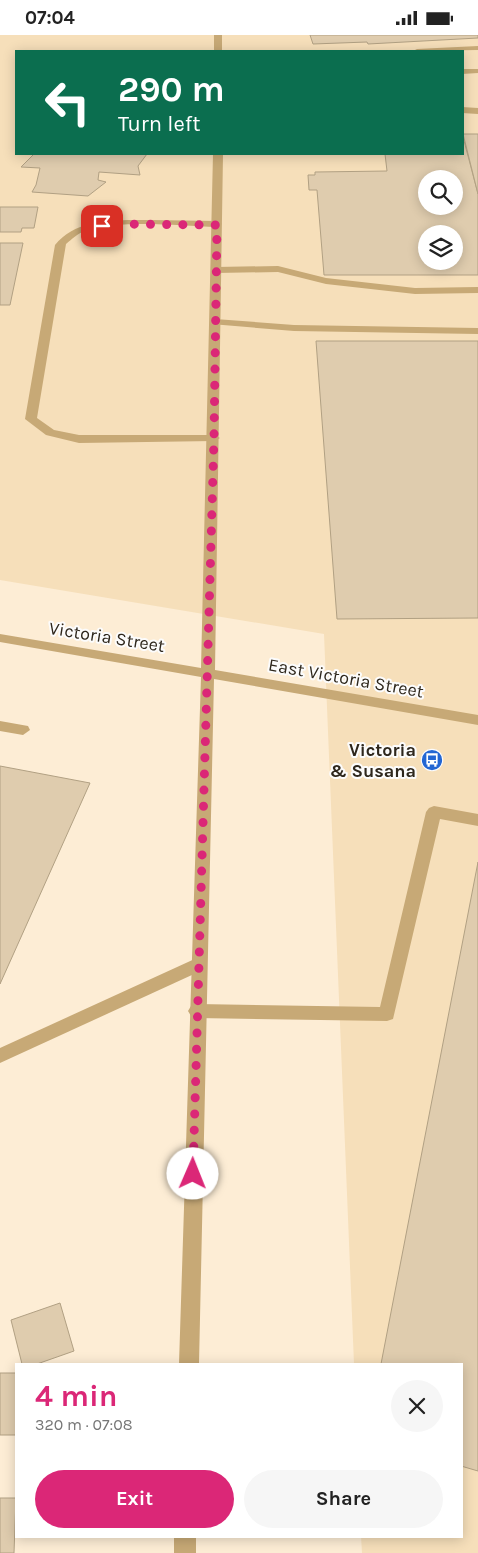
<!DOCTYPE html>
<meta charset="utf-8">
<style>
:root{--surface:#fff;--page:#f6f6f6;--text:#222;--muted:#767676;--accent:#db2777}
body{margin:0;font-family:Karla,sans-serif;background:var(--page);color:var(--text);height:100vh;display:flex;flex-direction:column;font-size:19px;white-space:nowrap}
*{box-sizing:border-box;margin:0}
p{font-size:16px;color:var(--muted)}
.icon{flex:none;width:28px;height:28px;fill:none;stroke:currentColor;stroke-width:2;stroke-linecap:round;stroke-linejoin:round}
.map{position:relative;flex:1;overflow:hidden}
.details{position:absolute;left:15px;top:1328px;width:448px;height:175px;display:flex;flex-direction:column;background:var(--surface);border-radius:0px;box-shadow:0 2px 12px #0003}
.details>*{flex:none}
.banner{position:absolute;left:15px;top:15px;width:449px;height:105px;border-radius:0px;box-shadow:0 2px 12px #0003;background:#0b6e4f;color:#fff;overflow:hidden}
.tools{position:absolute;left:418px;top:135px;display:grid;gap:10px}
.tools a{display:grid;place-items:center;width:45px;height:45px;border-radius:50%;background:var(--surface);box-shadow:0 2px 12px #0003;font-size:25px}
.pin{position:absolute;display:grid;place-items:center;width:42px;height:42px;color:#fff;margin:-21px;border-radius:10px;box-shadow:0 2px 8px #0006}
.me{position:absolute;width:55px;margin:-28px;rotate:1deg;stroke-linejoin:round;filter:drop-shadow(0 0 4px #0008)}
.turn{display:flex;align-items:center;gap:18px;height:105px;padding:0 20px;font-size:22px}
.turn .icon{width:65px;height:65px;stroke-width:2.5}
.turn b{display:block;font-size:35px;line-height:42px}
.round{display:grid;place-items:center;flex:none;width:52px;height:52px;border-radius:26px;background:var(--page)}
.summary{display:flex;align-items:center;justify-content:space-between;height:85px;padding:0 20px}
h1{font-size:30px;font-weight:700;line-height:38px;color:var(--accent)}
.cta{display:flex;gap:10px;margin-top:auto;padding:10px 20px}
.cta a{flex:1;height:58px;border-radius:30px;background:var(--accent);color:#fff;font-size:20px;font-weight:700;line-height:58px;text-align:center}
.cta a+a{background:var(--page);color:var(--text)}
.status{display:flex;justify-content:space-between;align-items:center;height:35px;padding:0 25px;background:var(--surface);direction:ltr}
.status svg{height:14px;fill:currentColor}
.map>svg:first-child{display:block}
.built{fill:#f6dfba;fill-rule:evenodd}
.building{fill:#dfccae;stroke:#b1a083;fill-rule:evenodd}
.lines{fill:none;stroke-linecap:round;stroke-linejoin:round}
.service{fill:#c7a976;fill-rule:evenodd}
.tertiary{fill:#c7a976;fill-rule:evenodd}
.route{stroke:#db2777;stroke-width:9;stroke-dasharray:0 16.2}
.labels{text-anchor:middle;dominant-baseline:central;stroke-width:4;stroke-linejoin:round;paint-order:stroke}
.street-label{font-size:18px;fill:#2e271c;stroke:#fcfcfc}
.poi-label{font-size:18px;font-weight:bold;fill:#2e271c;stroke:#fcfcfc;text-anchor:end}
</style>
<div class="status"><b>07:04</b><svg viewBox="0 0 49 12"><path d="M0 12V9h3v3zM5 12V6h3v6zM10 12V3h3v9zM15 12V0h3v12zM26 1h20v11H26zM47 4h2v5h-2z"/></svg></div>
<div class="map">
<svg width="478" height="1518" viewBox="0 0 478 1518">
<rect width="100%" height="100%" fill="#fdedd5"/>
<!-- built -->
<path class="built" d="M0,0H478V1518H362L361,1501H461V1329H354L324,599L0,545ZM16,16H462V119H16ZM426,144H454V171H426ZM426,199H454V226H426Z"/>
<!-- building -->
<g class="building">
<path d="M310,0H478V3L368,9L367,7L313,9Z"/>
<path d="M462,98L478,159V240H324L317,155H309L308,140H315V137L387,136L385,119H462ZM426,144H454V171H426ZM426,199H454V226H426Z"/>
<path d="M463,99H478V159Z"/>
<path d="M34,119H147L138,131L140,140L99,137L98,145L106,147L88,161L32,157L36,150L40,133L21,132Z"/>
<path d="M0,172H38L34,193H22L21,197H0Z"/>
<path d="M0,208H23L10,270H0Z"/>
<path d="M316,306H478V583L337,584Z"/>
<path d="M0,731L90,748L0,949Z"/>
<path d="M478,827V1436L461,1431V1329H381Z"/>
<path d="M60,1268L74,1316L37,1329H22L11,1285Z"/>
<rect x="0" y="1338" width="16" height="62"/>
<path d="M0,1463H16L14,1518H0Z"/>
</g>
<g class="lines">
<!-- service -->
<g class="service">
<path d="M478,11V15L413,16L417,14Z"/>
<path d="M462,72L478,73V79L462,78Z"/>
<path d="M151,185L217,186L222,189L217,192C177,191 124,184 85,196C78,198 72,204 66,209L37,383L54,395L79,400H214L220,403L214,406L79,408L46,400L25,384L55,210C77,182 119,185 151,185Z"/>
<path d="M278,231L326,243L415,253L478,252V258L415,259L326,249L278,237L216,238L211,235L216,232Z"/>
<path d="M215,284L294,290L478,293V299L294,296L211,289L210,287Z"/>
<path d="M0,686L28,691L30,695L23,700L0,696Z"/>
<path d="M434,771L478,779V791L440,784L393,984L387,986L197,983L191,981L188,976L191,971L197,969L380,972L426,777L429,773Z"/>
<path d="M199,922L205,924L207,929L205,934L0,1028V1013Z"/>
</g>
<!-- tertiary -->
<g class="tertiary">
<rect x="214" y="0" width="8" height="16"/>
<path d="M462,34H478V38L462,39Z"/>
<path d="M213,119H223L215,635L478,680V690L214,644L199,1329H179L201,642L0,607V599L201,633Z"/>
<rect x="174" y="1501" width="22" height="17"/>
</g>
</g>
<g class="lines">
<!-- route -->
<path class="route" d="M102,191L119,189L217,190L214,403L193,1139"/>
</g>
<!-- icons -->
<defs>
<g id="bus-disc" transform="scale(1.125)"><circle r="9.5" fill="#2366d3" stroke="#fcfcfc"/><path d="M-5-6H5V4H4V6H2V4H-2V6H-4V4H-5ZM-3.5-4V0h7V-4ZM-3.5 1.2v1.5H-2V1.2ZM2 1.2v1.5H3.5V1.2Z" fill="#fff"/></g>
</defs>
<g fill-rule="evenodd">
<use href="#bus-disc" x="432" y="725"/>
</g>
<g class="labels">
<!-- street labels -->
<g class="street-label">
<text transform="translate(107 602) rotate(9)">Victoria Street</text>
<text transform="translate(346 643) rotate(10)">East Victoria Street</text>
</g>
<!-- poi labels -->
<g class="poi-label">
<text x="416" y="715">Victoria<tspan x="416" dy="21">&amp; Susana</tspan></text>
</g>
</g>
</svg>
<div class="tools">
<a><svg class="icon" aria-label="search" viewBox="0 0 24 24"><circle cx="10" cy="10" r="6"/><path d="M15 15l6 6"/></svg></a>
<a><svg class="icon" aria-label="layers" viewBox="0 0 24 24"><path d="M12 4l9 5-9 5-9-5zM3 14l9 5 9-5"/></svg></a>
</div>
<div class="pin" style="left:102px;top:191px;background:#d93025"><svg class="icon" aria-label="arrive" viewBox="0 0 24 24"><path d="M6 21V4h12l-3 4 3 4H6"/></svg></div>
<svg class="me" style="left:193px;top:1139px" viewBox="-20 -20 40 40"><circle r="19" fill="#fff"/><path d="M0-13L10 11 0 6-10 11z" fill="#db2777"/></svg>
<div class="banner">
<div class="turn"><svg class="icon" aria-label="left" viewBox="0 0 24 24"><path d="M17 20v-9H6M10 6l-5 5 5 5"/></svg><div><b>290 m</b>Turn left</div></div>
</div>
<section class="details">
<div class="summary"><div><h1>4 min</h1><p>320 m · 07:08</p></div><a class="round"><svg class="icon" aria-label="close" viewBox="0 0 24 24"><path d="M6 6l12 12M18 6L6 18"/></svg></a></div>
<div class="cta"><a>Exit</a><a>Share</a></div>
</section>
</div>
